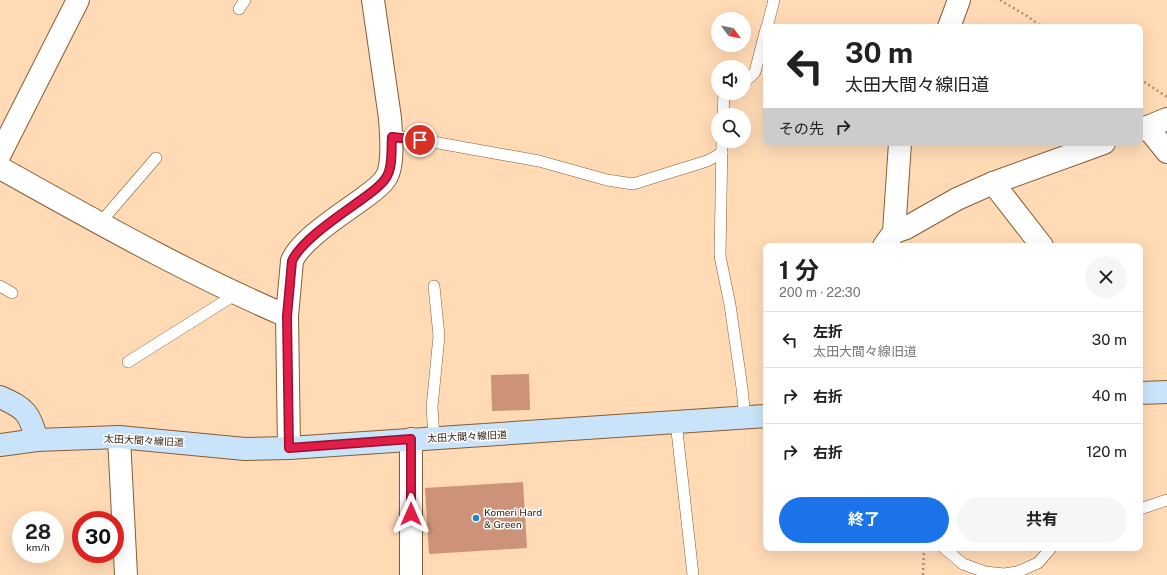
<!DOCTYPE html>
<html lang="ja">
<meta charset="utf-8">
<style>
:root{--surface:#fff;--page:#f6f6f6;--text:#202124;--muted:#757577;--line:#e0e0e0;--accent:#1a73e8}
body{margin:0;font-family:"Public Sans","Noto Sans JP",sans-serif;background:var(--page);color:var(--text);height:100vh;display:flex;flex-direction:column;font-size:15px;white-space:nowrap}
*{box-sizing:border-box;margin:0}
p{font-size:13px;color:var(--muted)}
.icon{flex:none;width:22px;height:22px;fill:none;stroke:currentColor;stroke-width:2;stroke-linecap:round;stroke-linejoin:round}
.map{position:relative;flex:1;overflow:hidden}
.drawer{position:absolute;left:763px;top:243px;width:380px;height:308px;display:flex;flex-direction:column;background:var(--surface);border-radius:8px;box-shadow:0 4px 16px #0002}
.drawer>*{flex:none}
.top-card{position:absolute;left:763px;top:24px;width:380px;height:122px;border-radius:8px;box-shadow:0 4px 16px #0002;background:#fff;color:var(--text);overflow:hidden}
.needle{width:26px;rotate:122deg}
.fabs{position:absolute;left:711px;top:12px;display:grid;gap:8px}
.fabs a{display:grid;place-items:center;width:40px;height:40px;border-radius:50%;background:var(--surface);box-shadow:0 4px 16px #0002;font-size:20px}
.speed{position:absolute;left:12px;top:511px;display:flex;gap:8px;font-size:20px;font-weight:700;text-align:center}
.speed>*{display:grid;place-content:center;width:52px;height:52px;border-radius:50%;background:var(--surface);box-shadow:0 4px 16px #0002;line-height:1}
.speed small{font-size:10px;font-weight:400}
.speed .limit{border:6px solid #d22;background:#fff;color:#111}
.pin{position:absolute;display:grid;place-items:center;width:34px;height:34px;color:#fff;margin:-17px;border:2px solid #fff;border-radius:50%;box-shadow:0 1px 4px #0007}
.me{position:absolute;width:44px;margin:-22px;rotate:0deg;stroke-linejoin:round;filter:drop-shadow(0 0 3px #0008)}
.turn{display:flex;align-items:center;gap:14px;height:84px;padding:0 16px;font-size:18px}
.turn .icon{width:52px;height:52px;stroke-width:2.5}
.turn b{display:block;font-size:28px;line-height:34px}
.then{display:flex;align-items:center;height:38px;padding:0 16px;background:#0003;gap:8px;font-size:15px}
.round{display:grid;place-items:center;flex:none;width:42px;height:42px;border-radius:21px;background:var(--page)}
.head{display:flex;align-items:center;justify-content:space-between;height:68px;padding:0 16px}
h1{font-size:24px;font-weight:700;line-height:30px}
.primary-button{display:flex;gap:8px;margin-top:auto;padding:8px 16px}
.primary-button a{flex:1;height:46px;border-radius:24px;background:var(--accent);color:#fff;font-size:16px;font-weight:700;line-height:46px;text-align:center}
.primary-button a+a{background:var(--page);color:var(--text)}
ul{padding:0;list-style:none}
li{display:flex;align-items:center;gap:12px;height:56px;padding:0 16px;border-top:1px solid var(--line)}
li div{flex:1}
li b{display:block;font-size:15px}
li em{font-style:normal}
.map>svg:first-child{display:block}
.building{fill:#cc9378}
.lines{fill:none;stroke-linecap:round;stroke-linejoin:round}
.lane-casing{stroke:#855d32;stroke-width:12}
.street-casing{stroke:#855d32;stroke-width:24}
.secondary-casing{stroke:#855d32;stroke-width:24}
.path{stroke:#ae9173;stroke-width:2.5;stroke-dasharray:2 3;stroke-linecap:butt}
.lane{stroke:#fff;stroke-width:11}
.street{stroke:#fff;stroke-width:22}
.secondary{stroke:#c9e4fa;stroke-width:22}
.route-casing{stroke:#92132f;stroke-width:10}
.route{stroke:#e11d48;stroke-width:7}
.poi-dot{fill:#1b82cd;stroke:#fff;stroke-width:1.5}
.labels{text-anchor:middle;dominant-baseline:central;stroke-width:3;stroke-linejoin:round;paint-order:stroke}
.street-label{font-size:10px;fill:#342311;stroke:#fff}
.poi-label{font-size:10px;fill:#342311;stroke:#fff;text-anchor:start}
</style>
<div class="map">
<svg width="1167" height="575" viewBox="0 0 1167 575">
<rect width="100%" height="100%" fill="#ffdab5"/>
<!-- building -->
<g class="building">
<path d="M529,374L530,410L492,411L491,375Z"/>
<path d="M523,482L527,548L429,554L425,488Z"/>
</g>
<g class="lines">
<!-- lane casing -->
<g class="lane-casing">
<g id="lane">
<path d="M239,9L245,0"/>
<path d="M767,27L774,0"/>
<path d="M744,76L749,78L755,72L766,29"/>
<path d="M723,115L724,93"/>
<path d="M392,137H405L539,161L607,180L633,184L707,161L722,153"/>
<path d="M722,141L720,256L730,305L742,388L745,418"/>
<path d="M100,223L156,158"/>
<path d="M0,286L12,293"/>
<path d="M434,286L439,336L432,407L434,438"/>
<path d="M128,362L236,294"/>
<path d="M676,422L693,575"/>
<path d="M1140,509L1167,500"/>
<path d="M944,548L963,564L985,572L1004,574L1017,572L1038,563L1051,548"/>
</g>
</g>
<!-- street casing -->
<g class="street-casing">
<g id="street">
<path d="M949,27L959,0"/>
<path d="M1147,127L1167,152"/>
<path d="M1140,130L1167,119"/>
<path d="M0,154L78,0"/>
<path d="M0,168C94,220 188,274 287,316"/>
<path d="M993,183L1042,246"/>
<path d="M894,232L906,228L957,199L993,183L1104,143"/>
<path d="M884,246L894,232L900,143"/>
<path d="M119,437L126,575"/>
<path d="M411,439V575"/>
<path d="M289,448L287,316L292,261C301,239 345,212 365,197C372,192 383,184 387,176C394,162 391,134 390,118L373,0"/>
</g>
</g>
<!-- secondary casing -->
<g class="secondary-casing">
<g id="secondary">
<path d="M1140,393L1167,392"/>
<path d="M0,397C27,409 29,413 37,440"/>
<path d="M0,445L37,440L119,437L245,449L289,448L766,416"/>
</g>
</g>
<!-- path -->
<g class="path">
<path d="M1000,0L1027,16L1042,27"/>
<path d="M1140,79L1167,97"/>
<path d="M923,575L924,548"/>
</g>
<!-- lane -->
<use href="#lane" class="lane"/>
<!-- street -->
<use href="#street" class="street"/>
<!-- secondary -->
<use href="#secondary" class="secondary"/>
</g>
<g class="lines">
<!-- route casing -->
<g class="route-casing">
<path id="route" d="M411,514V439L289,448L287,316L292,261C302,239 345,212 365,197C372,192 383,184 387,176C393,166 391,149 392,137L420,140"/>
</g>
<!-- route -->
<use href="#route" class="route"/>
</g>
<!-- markers -->
<circle class="poi-dot" cx="476" cy="518" r="4"/>
<g class="labels">
<!-- street labels -->
<g class="street-label">
<text transform="translate(467 436) rotate(-3)">太田大間々線旧道</text>
<text transform="translate(144 440) rotate(3)">太田大間々線旧道</text>
</g>
<!-- poi labels -->
<g class="poi-label">
<text x="484" y="512">Komeri Hard<tspan x="484" dy="12">&amp; Green</tspan></text>
</g>
</g>
</svg>
<div class="fabs">
<a><svg class="needle" viewBox="-14 -14 28 28"><path d="M0-13l5 13h-10z" fill="#e53935"/><path d="M0 13l5-13h-10z" fill="#757577"/></svg></a>
<a><svg class="icon" aria-label="sound" viewBox="0 0 24 24"><path d="M4 9h4l5-4v14l-5-4H4zM17 9q2 3 0 6"/></svg></a>
<a><svg class="icon" aria-label="search" viewBox="0 0 24 24"><circle cx="10" cy="10" r="6"/><path d="M15 15l6 6"/></svg></a>
</div>
<div class="speed"><div>28<small>km/h</small></div><div class="limit">30</div></div>
<div class="pin" style="left:420px;top:140px;background:#d93025"><svg class="icon" aria-label="arrive" viewBox="0 0 24 24"><path d="M6 21V4h12l-3 4 3 4H6"/></svg></div>
<svg class="me" style="left:411px;top:514px" viewBox="-20 -20 40 40"><path d="M0-17L14 15 0 8-14 15z" fill="#e11d48" stroke="#fff" stroke-width="4"/></svg>
<div class="top-card">
<div class="turn"><svg class="icon" aria-label="left" viewBox="0 0 24 24"><path d="M17 20v-9H6M10 6l-5 5 5 5"/></svg><div><b>30 m</b>太田大間々線旧道</div></div>
<div class="then">その先<svg class="icon" aria-label="right" viewBox="0 0 24 24"><path d="M7 20v-9h11M14 6l5 5-5 5"/></svg></div>
</div>
<section class="drawer">
<div class="head"><div><h1>1 分</h1><p>200 m · 22:30</p></div><a class="round"><svg class="icon" aria-label="close" viewBox="0 0 24 24"><path d="M6 6l12 12M18 6L6 18"/></svg></a></div>
<ul>
<li><svg class="icon" aria-label="left" viewBox="0 0 24 24"><path d="M17 20v-9H6M10 6l-5 5 5 5"/></svg><div><b>左折</b><p>太田大間々線旧道</p></div><em>30 m</em></li>
<li><svg class="icon" aria-label="right" viewBox="0 0 24 24"><path d="M7 20v-9h11M14 6l5 5-5 5"/></svg><div><b>右折</b></div><em>40 m</em></li>
<li><svg class="icon" aria-label="right" viewBox="0 0 24 24"><path d="M7 20v-9h11M14 6l5 5-5 5"/></svg><div><b>右折</b></div><em>120 m</em></li>
</ul>
<div class="primary-button"><a>終了</a><a>共有</a></div>
</section>
</div>
